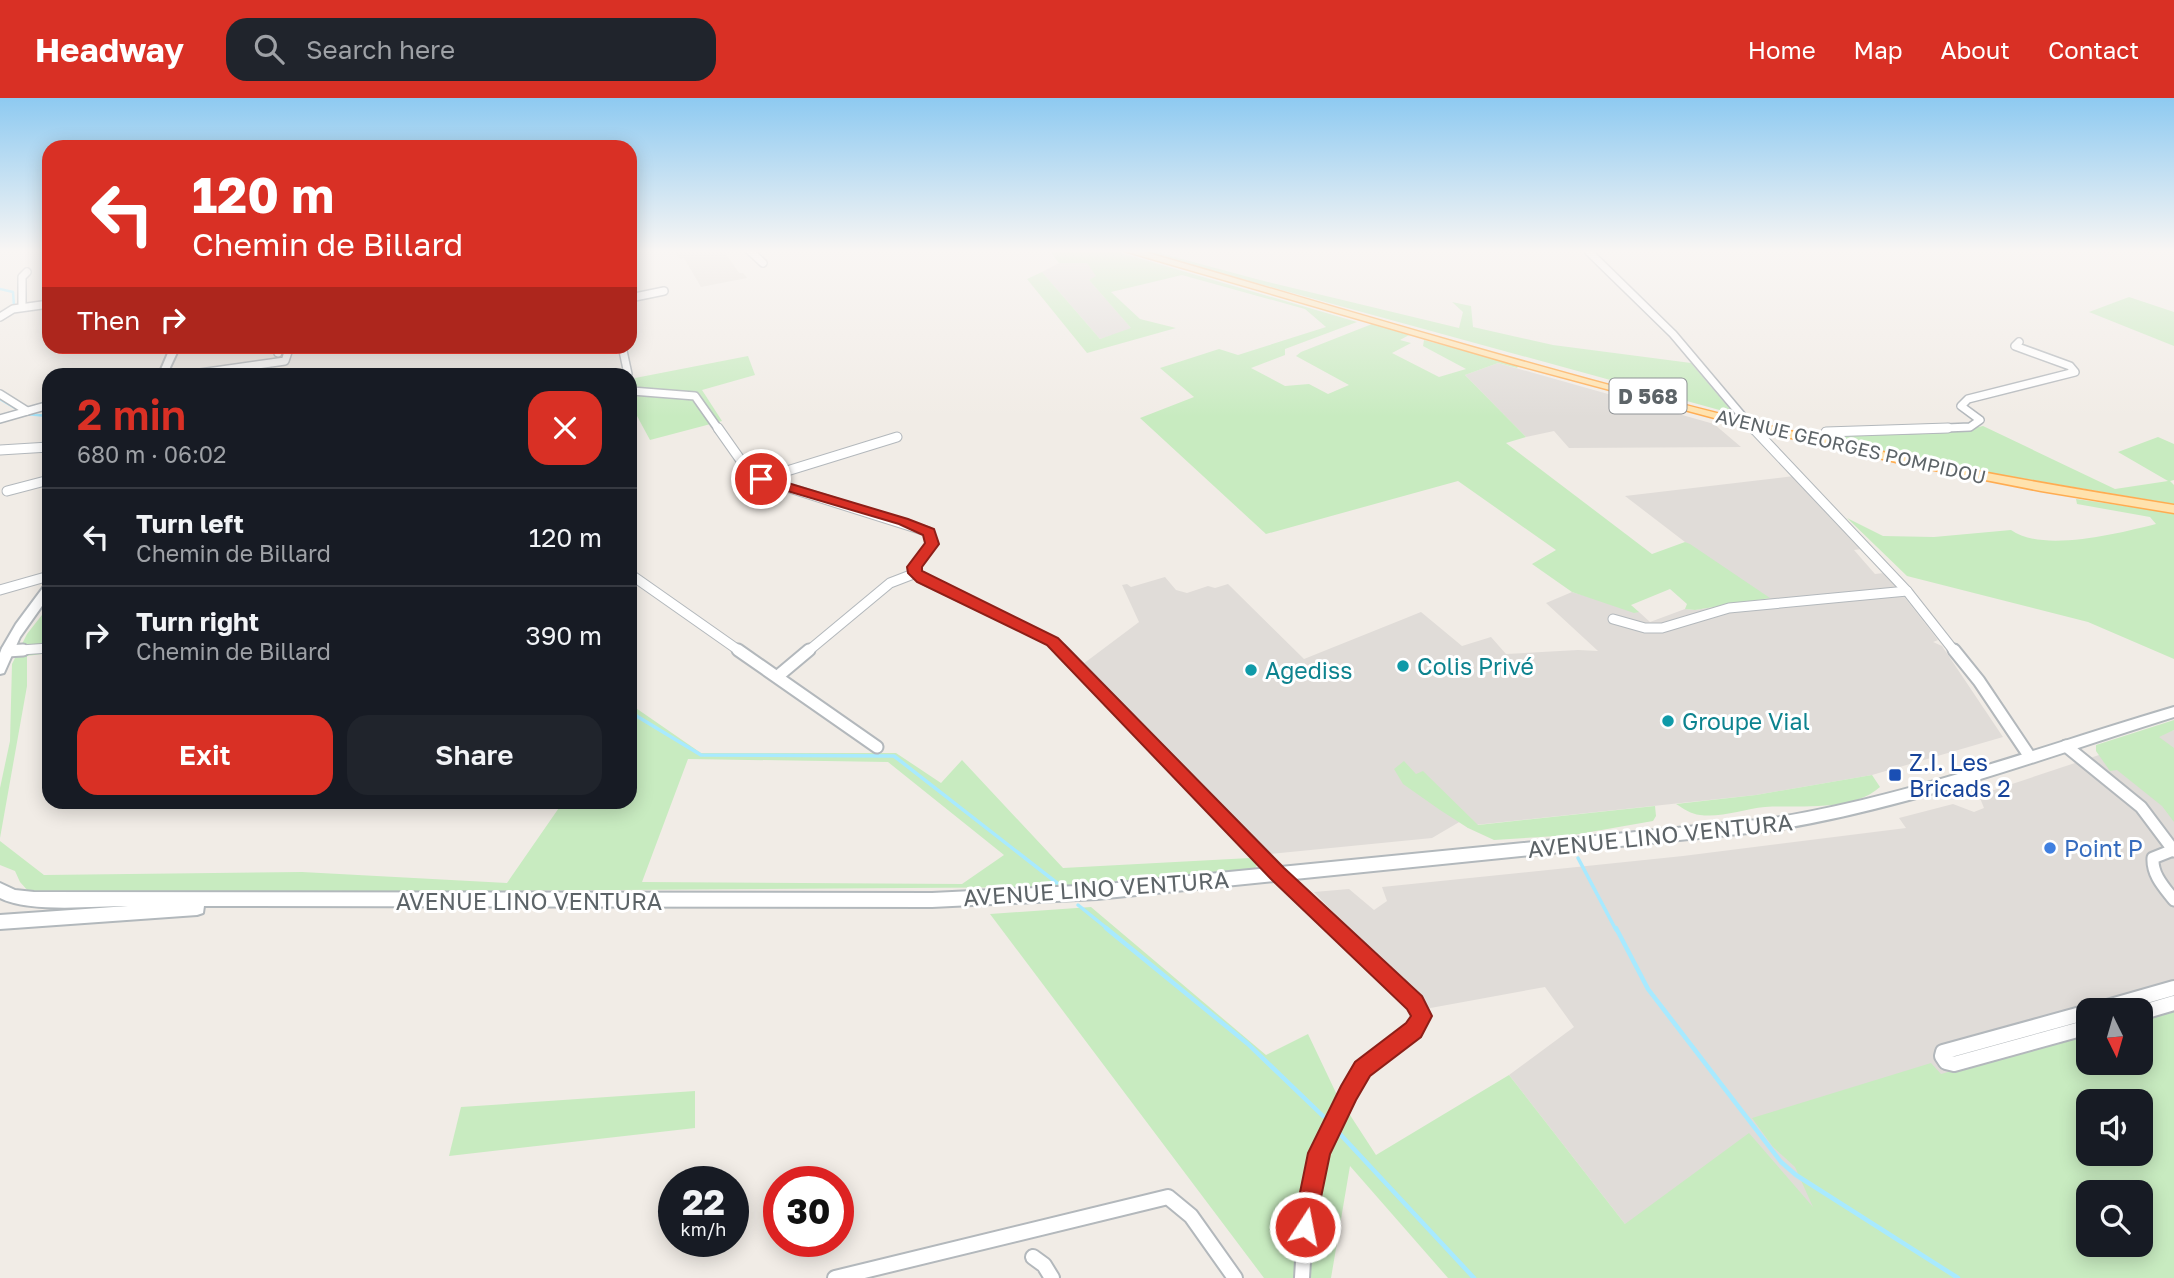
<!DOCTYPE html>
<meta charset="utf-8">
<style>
:root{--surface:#171b24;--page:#20242c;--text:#f1f3f6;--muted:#9ea1a6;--line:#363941;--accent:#d93025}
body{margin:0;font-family:"Golos Text",sans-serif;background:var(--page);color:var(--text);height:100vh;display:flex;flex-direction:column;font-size:26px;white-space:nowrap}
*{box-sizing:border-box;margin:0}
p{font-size:23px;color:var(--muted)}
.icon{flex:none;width:38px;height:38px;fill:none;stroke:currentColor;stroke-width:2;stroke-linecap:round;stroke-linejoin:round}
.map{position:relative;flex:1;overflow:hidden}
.details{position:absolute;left:42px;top:270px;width:595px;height:441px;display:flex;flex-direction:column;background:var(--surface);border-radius:21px;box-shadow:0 4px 18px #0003}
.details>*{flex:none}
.hud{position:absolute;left:42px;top:42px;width:595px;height:214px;border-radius:21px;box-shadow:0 4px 18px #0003;background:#d93025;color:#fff;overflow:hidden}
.needle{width:46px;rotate:175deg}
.tools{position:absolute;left:2076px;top:900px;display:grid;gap:14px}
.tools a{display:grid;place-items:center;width:77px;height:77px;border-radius:14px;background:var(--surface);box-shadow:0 4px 18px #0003;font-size:35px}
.speed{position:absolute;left:658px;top:1068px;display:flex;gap:14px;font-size:35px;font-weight:700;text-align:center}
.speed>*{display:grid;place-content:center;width:91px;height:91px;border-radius:50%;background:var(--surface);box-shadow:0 4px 18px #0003;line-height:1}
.speed small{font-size:18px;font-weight:400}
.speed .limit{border:10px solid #d22;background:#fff;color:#111}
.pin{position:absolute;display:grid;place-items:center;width:60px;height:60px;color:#fff;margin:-30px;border:4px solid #fff;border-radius:50%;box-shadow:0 2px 7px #0007}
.me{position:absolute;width:77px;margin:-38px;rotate:11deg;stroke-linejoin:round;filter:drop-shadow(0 0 5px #0008)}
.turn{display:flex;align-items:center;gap:24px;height:147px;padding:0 35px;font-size:32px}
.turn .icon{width:91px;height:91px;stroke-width:2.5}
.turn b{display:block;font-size:49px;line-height:60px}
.then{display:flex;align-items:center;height:66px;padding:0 35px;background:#0003;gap:14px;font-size:26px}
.round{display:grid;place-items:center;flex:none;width:74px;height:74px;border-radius:21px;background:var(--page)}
.head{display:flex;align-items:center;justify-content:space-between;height:119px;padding:0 35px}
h1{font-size:42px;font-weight:600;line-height:52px;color:var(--accent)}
.action{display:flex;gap:14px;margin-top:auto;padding:14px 35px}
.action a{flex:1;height:80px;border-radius:21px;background:var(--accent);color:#fff;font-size:28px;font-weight:600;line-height:80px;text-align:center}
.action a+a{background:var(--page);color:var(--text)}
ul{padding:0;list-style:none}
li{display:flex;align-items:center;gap:21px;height:98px;padding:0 35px;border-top:2px solid var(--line)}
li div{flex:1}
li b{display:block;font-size:26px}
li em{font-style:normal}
header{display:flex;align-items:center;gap:42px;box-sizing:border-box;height:98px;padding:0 35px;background:var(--accent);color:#fff}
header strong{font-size:33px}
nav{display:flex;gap:38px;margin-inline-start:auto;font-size:24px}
.search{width:490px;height:63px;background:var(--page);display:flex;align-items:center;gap:18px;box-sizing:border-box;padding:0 24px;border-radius:21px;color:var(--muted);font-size:26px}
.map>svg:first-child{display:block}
.industrial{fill:#e0dcd8;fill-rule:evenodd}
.education{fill:#e3ded6}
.green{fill:#c8ebc0;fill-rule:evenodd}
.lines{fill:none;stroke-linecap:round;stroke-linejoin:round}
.stream-far2{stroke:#a8eaff;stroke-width:2.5}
.stream-far1{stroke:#a8eaff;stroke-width:3.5}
.stream{stroke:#a8eaff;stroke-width:4.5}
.minor-far3-casing{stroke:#b3b8bc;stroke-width:10}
.minor-far2-casing{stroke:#b3b8bc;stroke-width:11}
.minor-far1-casing{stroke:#b3b8bc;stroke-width:15}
.minor-casing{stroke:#b3b8bc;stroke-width:18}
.tertiary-casing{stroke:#b3b8bc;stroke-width:4}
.secondary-casing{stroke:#b2b8bc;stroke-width:4}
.primary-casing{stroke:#ffac51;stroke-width:3}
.minor-far3{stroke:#fff;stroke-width:7}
.minor-far2{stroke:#fff;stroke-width:9}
.minor-far1{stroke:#fff;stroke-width:11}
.minor{stroke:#fff;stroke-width:14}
.tertiary{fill:#fff;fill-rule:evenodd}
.secondary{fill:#fff;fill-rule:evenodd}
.primary{fill:#ffe2ad;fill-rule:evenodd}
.route{fill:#d93025;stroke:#8d1f18;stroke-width:2}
.culture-dot{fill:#0f9aa8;stroke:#fff;stroke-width:2.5}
.transit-dot{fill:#1a4fb4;stroke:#fff;stroke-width:2.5}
.shop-dot{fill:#3f7fe0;stroke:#fff;stroke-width:2.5}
.labels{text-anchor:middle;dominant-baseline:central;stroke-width:6;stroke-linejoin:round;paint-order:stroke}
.far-street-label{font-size:19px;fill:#5d6468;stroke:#fff}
.shield{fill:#fff;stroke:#8e9295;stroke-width:2}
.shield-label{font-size:21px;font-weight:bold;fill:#5d6468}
.culture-label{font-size:23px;fill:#0d838f;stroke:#fff;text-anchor:start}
.transit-label{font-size:23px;fill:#164399;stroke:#fff;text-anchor:start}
.street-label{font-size:23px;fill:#5d6468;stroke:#fff}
.shop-label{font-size:23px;fill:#366cbe;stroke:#fff;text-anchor:start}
</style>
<header>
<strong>Headway</strong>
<div class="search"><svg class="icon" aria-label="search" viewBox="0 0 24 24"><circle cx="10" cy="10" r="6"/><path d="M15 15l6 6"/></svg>Search here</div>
<nav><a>Home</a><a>Map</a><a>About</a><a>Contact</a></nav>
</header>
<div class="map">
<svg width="2174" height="1180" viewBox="0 0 2174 1180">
<rect width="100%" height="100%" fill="#f1ece6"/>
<!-- industrial -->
<g class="industrial">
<path d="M1059,165H1087L1097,178L1089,182L1132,231L1100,241L1042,174Z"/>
<path d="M1498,265L1714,326L1741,349L1569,350L1554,333L1526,339L1465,277Z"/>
<path d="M1794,378L1862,451L1854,452L1875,476L1884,475L1895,487L1938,542L1933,544L1942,548L2003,639L1872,677L1756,697L1475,727L1468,730L1461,723L1432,740L1269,756L1253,742L1083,566L1139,524L1122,487L1127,486L1131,489L1165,479L1176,492L1187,495L1208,488L1215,490L1228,486L1304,561L1421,514L1462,548L1491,539L1506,556L1578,552L1598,553L1546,505L1572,494L1639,514L1650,524L1685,511L1695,512L1769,500L1685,444L1625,398Z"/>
<path d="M2174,632V1180L1625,1126L1509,977L1574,929L1545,889L1425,911L1314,794L1349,791L1374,812L1387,803L1382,789L1683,758L1906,730L1899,720L1953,706L1974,714L1984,710L1980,700L1985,695ZM2088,912H2140V964H2088ZM2088,1003H2140V1055H2088ZM2088,1094H2140V1146H2088Z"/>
</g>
<!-- education -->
<path class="education" d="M675,153H724L739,175H743L747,180L701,189L684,160L680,161Z"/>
<!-- green -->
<g class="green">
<path d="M1050,153H1114L1357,224L1285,251V257L1251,270L1285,288L1309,286L1328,296L1349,287L1296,258L1301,254L1372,226L1409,237L1400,242L1411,245L1392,255L1439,279L1466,271L1423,248L1424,242L1519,267L1517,270L1498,265L1465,277L1526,339L1506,345L1652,456L1685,444L1690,446L1770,500L1695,512L1685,511L1687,506L1670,491L1631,507L1639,514L1634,515L1572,494L1532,466L1556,452L1458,383L1266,436L1140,320L1194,299L1160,270L1219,251L1238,257L1326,229L1305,211L1182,177L1111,194L1140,221L1176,230L1087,255L1027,181L1042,174L1100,241L1131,230L1089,182L1096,178L1087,165H1059Z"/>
<path d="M1140,153H1152L1260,182L1459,230L1463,214L1452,204L1471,208L1473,229L1553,247L1691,265L1734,316Z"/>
<path d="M2129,199L2174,214V248L2089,214Z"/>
<path d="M748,258L755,277L702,292L722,323L650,342L630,305V281Z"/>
<path d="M1983,328L2115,391L2168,383L2118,354L2158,339L2174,346V382L2170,383L2174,387V406L1979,373L1833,342L1830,339L1965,332Z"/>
<path d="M2076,401L2174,415V561L2088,524L1907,478L1847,420L1883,438L1934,439L2011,432C2042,455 2120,435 2156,426L2150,419L2077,406Z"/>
<path d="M49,508V555L27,558V588L0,740V690L10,643L12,566L27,536Z"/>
<path d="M630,606L701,655H896L941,685L962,662L1063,770L1250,760L1258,766L1254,771L1045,789L47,796L29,794L20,784L15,773L0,767V743L44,777L302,774L507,785L563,704H630ZM688,661L888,664L1004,757L962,786L642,784Z"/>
<path d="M2174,622V632L2159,639L2174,650V724L2162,708L2117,672L2110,673L2096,653V647Z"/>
<path d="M1404,663L1416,676L1423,673L1478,727L1655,708L1656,718L1653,723L1573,737L1494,742L1468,730L1440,712L1403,686L1394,671Z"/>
<path d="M1872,677L1880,689C1852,714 1799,707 1765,709C1744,711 1721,720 1700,717C1691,716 1684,711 1676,706L1756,697Z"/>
<path d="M1091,809L1266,957L1308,936L1337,997L1376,1057L1509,977L1625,1126L1749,1035L1813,1109L1795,1069L1773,1049L1752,1020L1931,965L1941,976L2088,935V964H2140V921L2174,912V1180H1448L1350,1068L1331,1180H1264L990,816ZM2088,1003H2140V1055H2088ZM2088,1094H2140V1146H2088Z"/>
<path d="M695,993V1030L449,1058L461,1009Z"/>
</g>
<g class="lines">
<!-- stream-far2 -->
<g class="stream-far2">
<path d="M0,191L13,194L14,208"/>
<path d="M0,301L20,313"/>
<path d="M25,316L49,318"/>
</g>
<!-- stream-far1 -->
<g class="stream-far1">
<path d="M630,614L701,657L894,658L1057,785"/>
<path d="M1578,760L1616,832"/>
<path d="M1078,807L1109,832"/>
</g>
<!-- stream -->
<g class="stream">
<path d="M1106,830L1248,946L1323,1018"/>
<path d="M1616,830L1648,891L1781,1064L1796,1077L1958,1180"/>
<path d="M1340,1036L1474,1180"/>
</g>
<!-- minor-far3 casing -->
<g class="minor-far3-casing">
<g id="minor-far3">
<path d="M750,153L763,165"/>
<path d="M1588,153L1673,236L1754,332"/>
<path d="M630,200L664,193"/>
<path d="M22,209V179L27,174"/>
<path d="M0,219L13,211L49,206"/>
<path d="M622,248L628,276"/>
<path d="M278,255L280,248"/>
<path d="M193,276L285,263L290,248"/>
<path d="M630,283L632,293L695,298L719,332"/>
<path d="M0,296L27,313"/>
<path d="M0,321L49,307"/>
<path d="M1898,332L1970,329L1980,322L1961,308L1968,301L2075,274L2070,268L2015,248L2019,244"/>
</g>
</g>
<!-- minor-far2 casing -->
<g class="minor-far2-casing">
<g id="minor-far2">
<path d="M718,330L749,374L761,381L929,434L932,446L915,469L916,475L922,481L1053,544L1062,554"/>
<path d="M1753,330L1907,493L1955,554"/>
<path d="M1821,343L1826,334L1948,330"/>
<path d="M0,352L49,349"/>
<path d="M761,381L897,339"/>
<path d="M7,393L49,382"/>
<path d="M630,476L741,554"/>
<path d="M0,492L49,478"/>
<path d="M1613,521L1645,530H1662L1729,510L1907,493"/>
<path d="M7,553L49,550"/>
<path d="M807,554L890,485L916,475"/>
</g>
</g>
<!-- minor-far1 casing -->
<g class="minor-far1-casing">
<g id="minor-far1">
<path d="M738,552L877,649"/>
<path d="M1061,552L1278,775L1338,832"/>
<path d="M1954,552L1979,583L2030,659"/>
<path d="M7,553L23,552"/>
<path d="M778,578L809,552"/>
<path d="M2066,648L2141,709L2174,753"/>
<path d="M2173,752L2153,760C2152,777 2164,789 2174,802"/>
</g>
</g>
<!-- minor casing -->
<g class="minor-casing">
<g id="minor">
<path d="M2097,912L2174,890"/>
<path d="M2088,914L1943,954L1942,958L1946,964L1954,966L2088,929"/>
<path d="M2140,915L2174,905"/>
<path d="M1033,1159L1044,1167L1052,1180"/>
<path d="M835,1180L1168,1099L1191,1118L1235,1180"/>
<path d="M1302,1180L1305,1129L1319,1055L1362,971L1413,932L1421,918L1414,904L1336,830"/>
</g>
</g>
<!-- tertiary casing -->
<g class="tertiary-casing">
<g id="tertiary">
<path d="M171,248H180L167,276H159Z"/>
<path d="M49,486V498L20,539L4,575L0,576V555L2,550L16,526L45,487Z"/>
</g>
</g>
<!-- secondary casing -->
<g class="secondary-casing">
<path id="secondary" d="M2174,609V619C2040,661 1907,711 1768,733L1097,801L932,809L204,808L203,815L197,817L0,831V817L128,808C94,808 29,815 0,800V785L15,792L34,794L932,795L1097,787L1768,721C1907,699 2039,649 2174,609Z"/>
</g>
<!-- primary casing -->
<g class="primary-casing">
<path id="primary" d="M1124,153H1141C1396,226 1651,306 1911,360C1998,378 2086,393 2174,407V415L2041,393L1909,367L1774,336L1513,266Z"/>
</g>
<!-- minor-far3 -->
<use href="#minor-far3" class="minor-far3"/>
<!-- minor-far2 -->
<use href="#minor-far2" class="minor-far2"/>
<!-- minor-far1 -->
<use href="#minor-far1" class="minor-far1"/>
<!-- minor -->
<use href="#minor" class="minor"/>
<!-- tertiary -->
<use href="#tertiary" class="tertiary"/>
<!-- secondary -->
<use href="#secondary" class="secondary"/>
<!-- primary -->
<use href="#primary" class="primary"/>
</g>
<!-- sky -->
<linearGradient id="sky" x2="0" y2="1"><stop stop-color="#8ecaf1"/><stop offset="0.48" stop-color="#f9f6f4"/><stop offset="1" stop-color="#f9f6f4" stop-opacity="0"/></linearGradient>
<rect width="2174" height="319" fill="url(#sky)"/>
<!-- route -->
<path class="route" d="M761,377L908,421L934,431L939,446L922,469V473L1058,540L1284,770L1422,898L1432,918L1421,939L1370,978L1356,1002L1330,1056L1313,1138L1305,1141L1297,1138L1293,1129L1308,1055L1341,988L1355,964L1406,925L1411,918L1407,911L1271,781L1047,547L917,484L908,475L907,469L925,445L923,437L899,426L757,384L755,381Z"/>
<!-- markers -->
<g class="culture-dot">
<circle cx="1403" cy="568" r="7"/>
<circle cx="1251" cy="572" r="7"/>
<circle cx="1668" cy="623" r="7"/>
</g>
<rect class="transit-dot" x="1888" y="670" width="14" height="14" rx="3.5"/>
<circle class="shop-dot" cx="2050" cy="750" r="7"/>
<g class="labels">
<!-- far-street labels -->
<g class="far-street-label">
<text transform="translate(1851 348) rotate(13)">AVENUE GEORGES POMPIDOU</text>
</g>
<!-- shield labels -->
<rect class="shield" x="1609.5" y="280.5" width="77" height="35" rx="5"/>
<g class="shield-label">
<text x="1648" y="298">D 568</text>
</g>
<!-- culture labels -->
<g class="culture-label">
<text x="1417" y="568">Colis Privé</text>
<text x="1265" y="572">Agediss</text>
<text x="1682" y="623">Groupe Vial</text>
</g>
<!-- transit labels -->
<g class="transit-label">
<text x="1909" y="664">Z.I. Les<tspan x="1909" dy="26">Bricads 2</tspan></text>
</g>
<!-- street labels -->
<g class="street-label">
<text transform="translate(1660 737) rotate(-6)">AVENUE LINO VENTURA</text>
<text transform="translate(1096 790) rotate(-4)">AVENUE LINO VENTURA</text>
<text x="529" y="803">AVENUE LINO VENTURA</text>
</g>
<!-- shop labels -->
<g class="shop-label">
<text x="2064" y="750">Point P</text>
</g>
</g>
</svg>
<div class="tools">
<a><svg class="needle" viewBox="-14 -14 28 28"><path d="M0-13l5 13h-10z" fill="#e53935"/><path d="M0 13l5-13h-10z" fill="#9ea1a6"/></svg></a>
<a><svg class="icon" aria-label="sound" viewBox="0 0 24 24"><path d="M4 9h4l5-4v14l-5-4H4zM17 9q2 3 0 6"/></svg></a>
<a><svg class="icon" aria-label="search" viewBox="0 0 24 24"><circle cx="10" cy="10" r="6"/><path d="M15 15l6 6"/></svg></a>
</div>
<div class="speed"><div>22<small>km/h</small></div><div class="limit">30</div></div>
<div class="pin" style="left:761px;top:381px;background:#d93025"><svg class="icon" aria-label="arrive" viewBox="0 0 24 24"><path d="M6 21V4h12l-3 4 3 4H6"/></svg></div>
<svg class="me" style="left:1305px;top:1129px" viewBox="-20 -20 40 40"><circle r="17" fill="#d93025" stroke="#fff" stroke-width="3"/><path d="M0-11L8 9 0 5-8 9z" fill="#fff"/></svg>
<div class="hud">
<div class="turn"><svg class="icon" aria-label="left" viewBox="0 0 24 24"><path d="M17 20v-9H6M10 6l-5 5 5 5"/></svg><div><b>120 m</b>Chemin de Billard</div></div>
<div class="then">Then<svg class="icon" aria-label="right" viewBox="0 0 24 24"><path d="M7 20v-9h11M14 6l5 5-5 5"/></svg></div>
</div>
<section class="details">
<div class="head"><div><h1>2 min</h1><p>680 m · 06:02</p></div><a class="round" style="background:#d93025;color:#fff"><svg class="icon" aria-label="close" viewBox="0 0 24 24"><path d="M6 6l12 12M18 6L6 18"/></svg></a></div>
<ul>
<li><svg class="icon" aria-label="left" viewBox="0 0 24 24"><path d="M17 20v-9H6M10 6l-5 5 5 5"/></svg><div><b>Turn left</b><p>Chemin de Billard</p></div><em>120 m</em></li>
<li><svg class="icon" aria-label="right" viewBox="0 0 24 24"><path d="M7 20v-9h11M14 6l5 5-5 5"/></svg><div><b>Turn right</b><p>Chemin de Billard</p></div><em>390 m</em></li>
</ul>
<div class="action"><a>Exit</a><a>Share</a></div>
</section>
</div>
